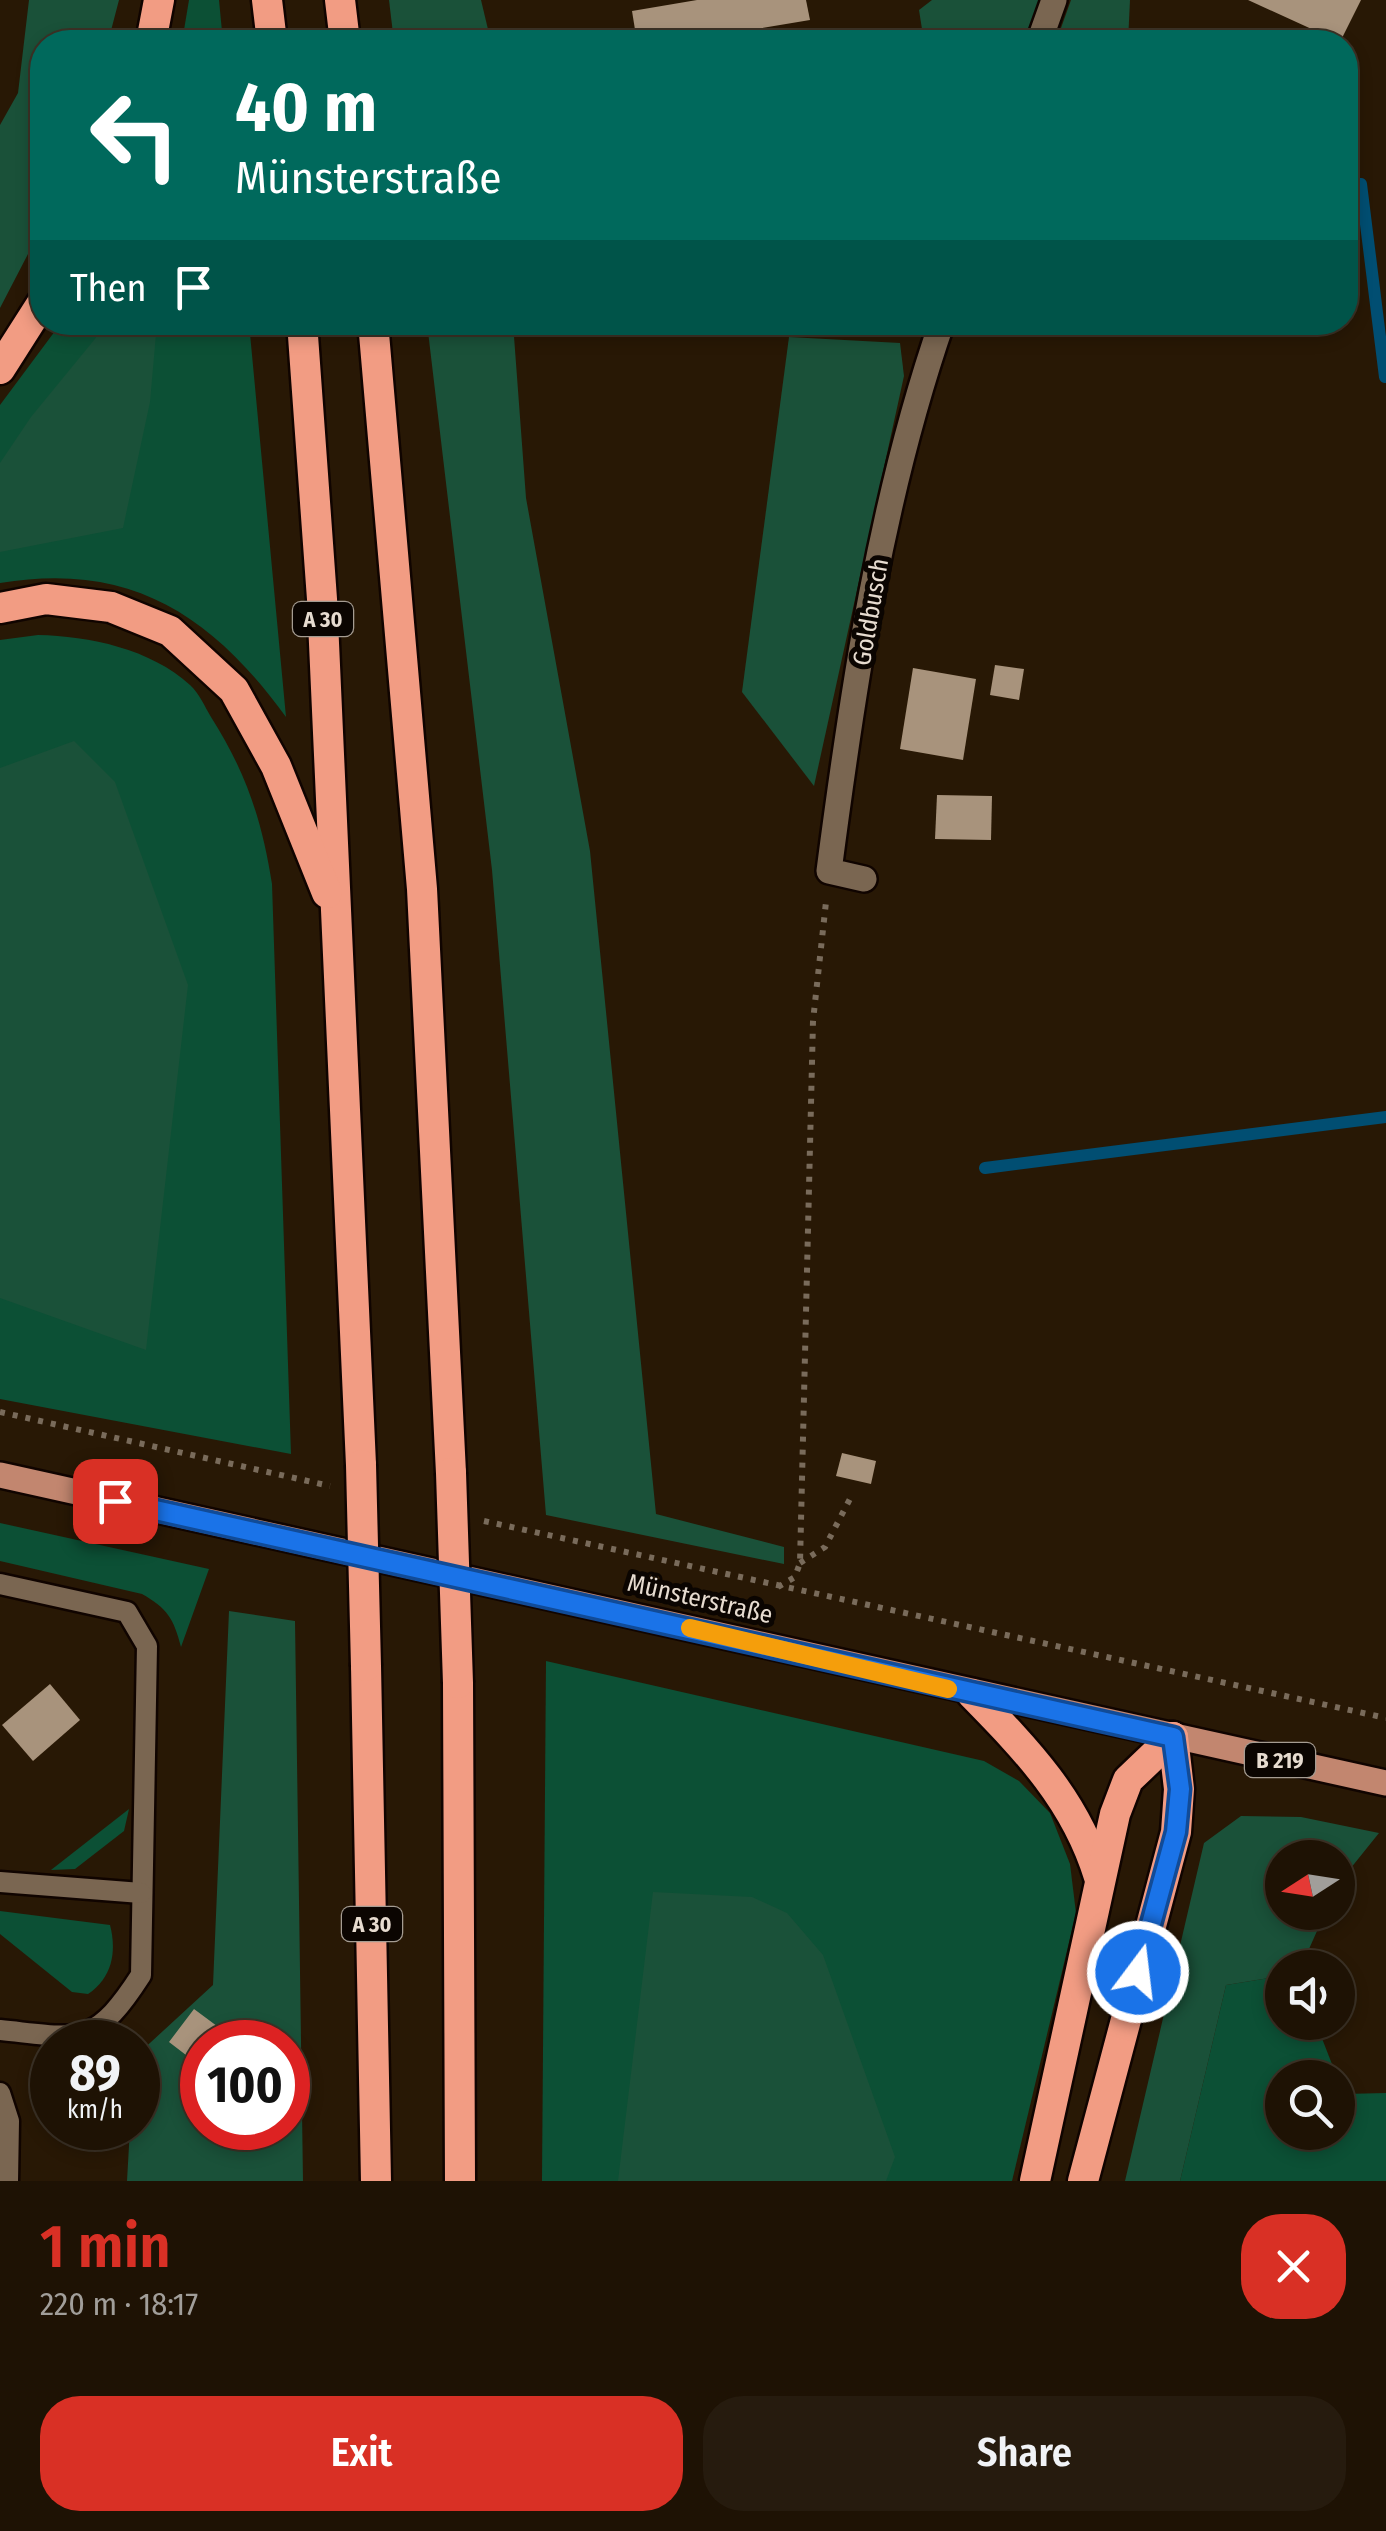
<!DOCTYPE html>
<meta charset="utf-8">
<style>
:root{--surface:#1e1204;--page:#261b0e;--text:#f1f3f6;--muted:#a19e9a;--line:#3c3226;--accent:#d93025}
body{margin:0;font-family:"Fira Sans Condensed",sans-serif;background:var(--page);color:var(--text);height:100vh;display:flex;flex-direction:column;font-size:38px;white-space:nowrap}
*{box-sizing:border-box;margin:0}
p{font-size:32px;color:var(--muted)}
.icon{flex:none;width:55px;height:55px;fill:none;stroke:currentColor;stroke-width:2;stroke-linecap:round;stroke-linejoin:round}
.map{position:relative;height:2181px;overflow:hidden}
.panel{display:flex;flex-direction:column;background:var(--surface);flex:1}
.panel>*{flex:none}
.guide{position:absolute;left:30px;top:30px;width:1328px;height:305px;border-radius:40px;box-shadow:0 5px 15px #0003,0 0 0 2px var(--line);background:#00695c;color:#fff;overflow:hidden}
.needle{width:65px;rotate:258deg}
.fabs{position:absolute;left:1265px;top:1840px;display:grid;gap:20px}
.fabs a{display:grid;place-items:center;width:90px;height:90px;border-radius:50%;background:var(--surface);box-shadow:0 5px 15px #0003,0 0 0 2px var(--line);font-size:50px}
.speed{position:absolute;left:30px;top:2020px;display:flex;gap:20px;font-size:50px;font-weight:700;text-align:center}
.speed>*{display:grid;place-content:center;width:130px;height:130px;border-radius:50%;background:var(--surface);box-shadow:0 5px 15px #0003,0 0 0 2px var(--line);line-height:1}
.speed small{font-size:25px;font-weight:400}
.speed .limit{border:15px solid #d22;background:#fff;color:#111}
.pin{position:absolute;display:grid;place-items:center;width:85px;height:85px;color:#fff;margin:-42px;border-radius:20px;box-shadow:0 5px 15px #0006}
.me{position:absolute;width:110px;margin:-55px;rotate:15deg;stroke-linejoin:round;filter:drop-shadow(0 0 8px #0008)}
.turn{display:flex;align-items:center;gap:35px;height:210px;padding:0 40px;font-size:45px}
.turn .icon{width:130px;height:130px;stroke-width:2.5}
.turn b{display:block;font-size:70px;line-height:85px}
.then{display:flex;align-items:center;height:95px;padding:0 40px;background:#0003;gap:20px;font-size:38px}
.round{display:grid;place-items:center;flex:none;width:105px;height:105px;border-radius:40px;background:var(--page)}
.summary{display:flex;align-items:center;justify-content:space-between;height:170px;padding:0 40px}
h1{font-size:60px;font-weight:600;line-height:75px;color:var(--accent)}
.primary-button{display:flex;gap:20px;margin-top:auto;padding:20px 40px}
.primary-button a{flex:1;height:115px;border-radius:40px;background:var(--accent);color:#fff;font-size:40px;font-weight:600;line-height:115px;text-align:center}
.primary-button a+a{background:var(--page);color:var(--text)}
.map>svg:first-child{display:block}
.green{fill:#0c5035}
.forest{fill:#1a5139;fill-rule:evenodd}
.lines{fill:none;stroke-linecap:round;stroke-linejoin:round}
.stream{stroke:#014e72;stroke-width:12}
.building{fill:#a8937c}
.service-casing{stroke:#100400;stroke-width:25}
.minor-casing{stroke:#100400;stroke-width:30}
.primary-casing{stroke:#100400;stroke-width:30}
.motorway-casing{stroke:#100400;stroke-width:35}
.path{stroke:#796b5b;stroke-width:6;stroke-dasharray:5 8;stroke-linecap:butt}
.service{stroke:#7a6651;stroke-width:20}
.minor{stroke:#7a6651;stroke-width:25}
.primary{stroke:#c2866f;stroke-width:25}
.motorway{stroke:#f29c83;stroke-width:30}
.motorway-bridge-casing{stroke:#100400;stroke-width:35;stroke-linecap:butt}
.motorway-bridge{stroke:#f29c83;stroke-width:30}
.route-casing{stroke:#114b97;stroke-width:25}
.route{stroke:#1a73e8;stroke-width:18}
.slow{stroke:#f59e0b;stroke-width:18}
.labels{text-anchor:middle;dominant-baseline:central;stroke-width:10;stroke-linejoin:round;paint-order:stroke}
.shield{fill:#0b0501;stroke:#a59c92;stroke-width:2.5}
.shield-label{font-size:22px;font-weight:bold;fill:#e7dcd0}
.street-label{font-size:25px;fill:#e7dcd0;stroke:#0b0501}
</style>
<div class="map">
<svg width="1386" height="2181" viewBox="0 0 1386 2181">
<rect width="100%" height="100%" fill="#281805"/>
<!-- green -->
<g class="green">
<path d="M189,0H219L223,42H182Z"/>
<path d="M61,323H249L286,717C212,615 130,561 0,583V405Z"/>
<path d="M38,635C89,636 151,649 190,685C199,693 205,707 211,717C246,772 262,820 272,884L291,1454L0,1399V640Z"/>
<path d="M0,1523L209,1569L181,1647C174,1619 167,1608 142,1594L0,1561Z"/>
<path d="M546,1661L984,1761L1019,1781L1050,1813L1070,1864L1076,1913L1012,2181H542Z"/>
<path d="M129,1809L124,1831L75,1869L51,1870Z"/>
<path d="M0,1911L110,1925C117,1952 112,1978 88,1994L72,1992L0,1934Z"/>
<path d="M1282,1976V2022L1316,2023L1337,2077L1282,2078V2132H1338V2079L1344,2094L1386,2093V2181H1180L1226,1985Z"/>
</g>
<!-- forest -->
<g class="forest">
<path d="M29,0H119L108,42H42V227L0,308V125L18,93Z"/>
<path d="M389,0H481L491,42H394Z"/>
<path d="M932,0H1040L1024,42H924L919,10Z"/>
<path d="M1071,0H1130L1128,42H1056Z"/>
<path d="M108,323H157L150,402L123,528L0,552V463L31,417Z"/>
<path d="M427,323H513L526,498L590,851L656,1514L784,1547V1564L546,1515L492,870Z"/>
<path d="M789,337L900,343L904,376L814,786L742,692Z"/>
<path d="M74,741L115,782L188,985L146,1350L0,1298V768Z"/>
<path d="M229,1611L295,1621L303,2181H127L130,2128H138V2054L213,1985ZM202,2042H288V2128H202Z"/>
<path d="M1241,1816L1301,1817L1379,1833L1338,1884V1858H1282V1912L1325,1913L1301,1967L1282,1968V1976L1226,1985L1180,2181H1125L1204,1843Z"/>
<path d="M653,1892L752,1897L787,1913L823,1955L895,2157L886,2181H618Z"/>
</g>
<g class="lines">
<!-- stream -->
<g class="stream">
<path d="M1361,184L1385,377"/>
<path d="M985,1168L1386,1117"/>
</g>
</g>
<!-- building -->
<g class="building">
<path d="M697,0H806L810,20L679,42H637L632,11Z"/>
<path d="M1248,0H1361L1340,42Z"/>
<path d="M995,665L1024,669L1019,700L990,695Z"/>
<path d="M913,668L976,679L963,760L900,749Z"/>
<path d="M937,795L992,796L991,840L935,839Z"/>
<path d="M842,1453L876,1461L871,1484L836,1476Z"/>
<path d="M50,1684L80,1720L33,1761L2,1725Z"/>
<path d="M194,2009L225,2032L217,2042H202L199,2065L169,2042Z"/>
</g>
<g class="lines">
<!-- service casing -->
<g class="service-casing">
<g id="service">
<path d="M0,1584L127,1612L147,1646L141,1975C94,2048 80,2038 0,2030"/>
<path d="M0,1882L141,1893"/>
<path d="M0,2093L9,2121L8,2181"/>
</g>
</g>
<!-- minor casing -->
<g class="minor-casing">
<g id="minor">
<path d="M1039,42L1054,0"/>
<path d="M864,879L829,871C853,687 881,498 942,322"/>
</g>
</g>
<!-- primary casing -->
<g class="primary-casing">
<path id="primary" d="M0,1475L1386,1783"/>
</g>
<!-- motorway casing -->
<g class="motorway-casing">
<g id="motorway">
<path d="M267,0L272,42"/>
<path d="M340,0L345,42"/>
<path d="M151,42L159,0"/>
<path d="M302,322L322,599L361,1465"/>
<path d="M373,322L422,889L451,1473"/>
<path d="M0,369L42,303"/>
<path d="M0,608L46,599L111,607L170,631L234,690L276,766L327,893"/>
<path d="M366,1666L376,2181"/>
<path d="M458,1683L460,2181"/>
<path d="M972,1694C1027,1750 1076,1801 1099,1877"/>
<path d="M1035,2181L1115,1814L1128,1780L1173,1737"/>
<path d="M1083,2181L1176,1832L1179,1789L1173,1737"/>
</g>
</g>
<!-- path -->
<g class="path">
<path d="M0,1412L330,1486"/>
<path d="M484,1521L1386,1718"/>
<path d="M800,1563L825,1547L852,1495"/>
<path d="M778,1587L795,1577L800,1563L813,1021L826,902"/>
</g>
<!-- service -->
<use href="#service" class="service"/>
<!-- minor -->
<use href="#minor" class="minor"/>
<!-- primary -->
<use href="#primary" class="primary"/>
<!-- motorway -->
<use href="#motorway" class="motorway"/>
<!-- motorway-bridge casing -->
<g class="motorway-bridge-casing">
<g id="motorway-bridge">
<path d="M361,1465L366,1666"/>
<path d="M451,1473L458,1683"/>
</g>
</g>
<!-- motorway-bridge -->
<use href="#motorway-bridge" class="motorway-bridge"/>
</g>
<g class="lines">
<!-- route casing -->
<g class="route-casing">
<path id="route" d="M115,1501L1173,1737L1180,1789L1176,1832L1138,1972"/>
</g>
<!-- route -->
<use href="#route" class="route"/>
<!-- slow -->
<path class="slow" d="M690,1628L948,1689"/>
</g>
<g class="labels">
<!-- shield labels -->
<g class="shield">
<rect x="293" y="602" width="60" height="34" rx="8"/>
<rect x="1245" y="1743" width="70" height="34" rx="8"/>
<rect x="342" y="1907" width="60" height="34" rx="8"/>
</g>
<g class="shield-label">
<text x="323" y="619">A 30</text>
<text x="1280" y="1760">B 219</text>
<text x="372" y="1924">A 30</text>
</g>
<!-- street labels -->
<g class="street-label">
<text transform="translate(871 612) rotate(-80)">Goldbusch</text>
<text transform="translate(700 1599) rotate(13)">Münsterstraße</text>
</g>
</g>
</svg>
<div class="fabs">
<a><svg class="needle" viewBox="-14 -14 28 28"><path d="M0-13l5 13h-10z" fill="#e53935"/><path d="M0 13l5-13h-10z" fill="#a19e9a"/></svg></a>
<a><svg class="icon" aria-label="sound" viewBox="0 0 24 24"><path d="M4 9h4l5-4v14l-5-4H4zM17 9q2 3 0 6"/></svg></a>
<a><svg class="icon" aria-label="search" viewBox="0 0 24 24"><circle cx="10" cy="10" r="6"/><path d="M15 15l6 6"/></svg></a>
</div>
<div class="speed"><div>89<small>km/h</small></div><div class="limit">100</div></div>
<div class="pin" style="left:115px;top:1501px;background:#d93025"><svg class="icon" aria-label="arrive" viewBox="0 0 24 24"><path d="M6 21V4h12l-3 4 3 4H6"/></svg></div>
<svg class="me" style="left:1138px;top:1972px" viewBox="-20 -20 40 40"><circle r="17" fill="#1a73e8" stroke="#fff" stroke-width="3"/><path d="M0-11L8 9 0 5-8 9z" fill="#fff"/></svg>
<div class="guide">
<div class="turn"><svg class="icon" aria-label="left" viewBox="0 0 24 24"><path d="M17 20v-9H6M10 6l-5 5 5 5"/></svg><div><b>40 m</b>Münsterstraße</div></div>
<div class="then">Then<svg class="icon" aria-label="arrive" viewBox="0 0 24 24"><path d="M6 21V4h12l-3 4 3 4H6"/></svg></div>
</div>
</div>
<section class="panel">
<div class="summary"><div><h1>1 min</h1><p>220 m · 18:17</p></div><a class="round" style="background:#d93025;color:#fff"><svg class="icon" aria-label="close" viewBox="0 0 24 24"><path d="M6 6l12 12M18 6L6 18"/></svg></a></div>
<div class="primary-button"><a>Exit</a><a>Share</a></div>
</section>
